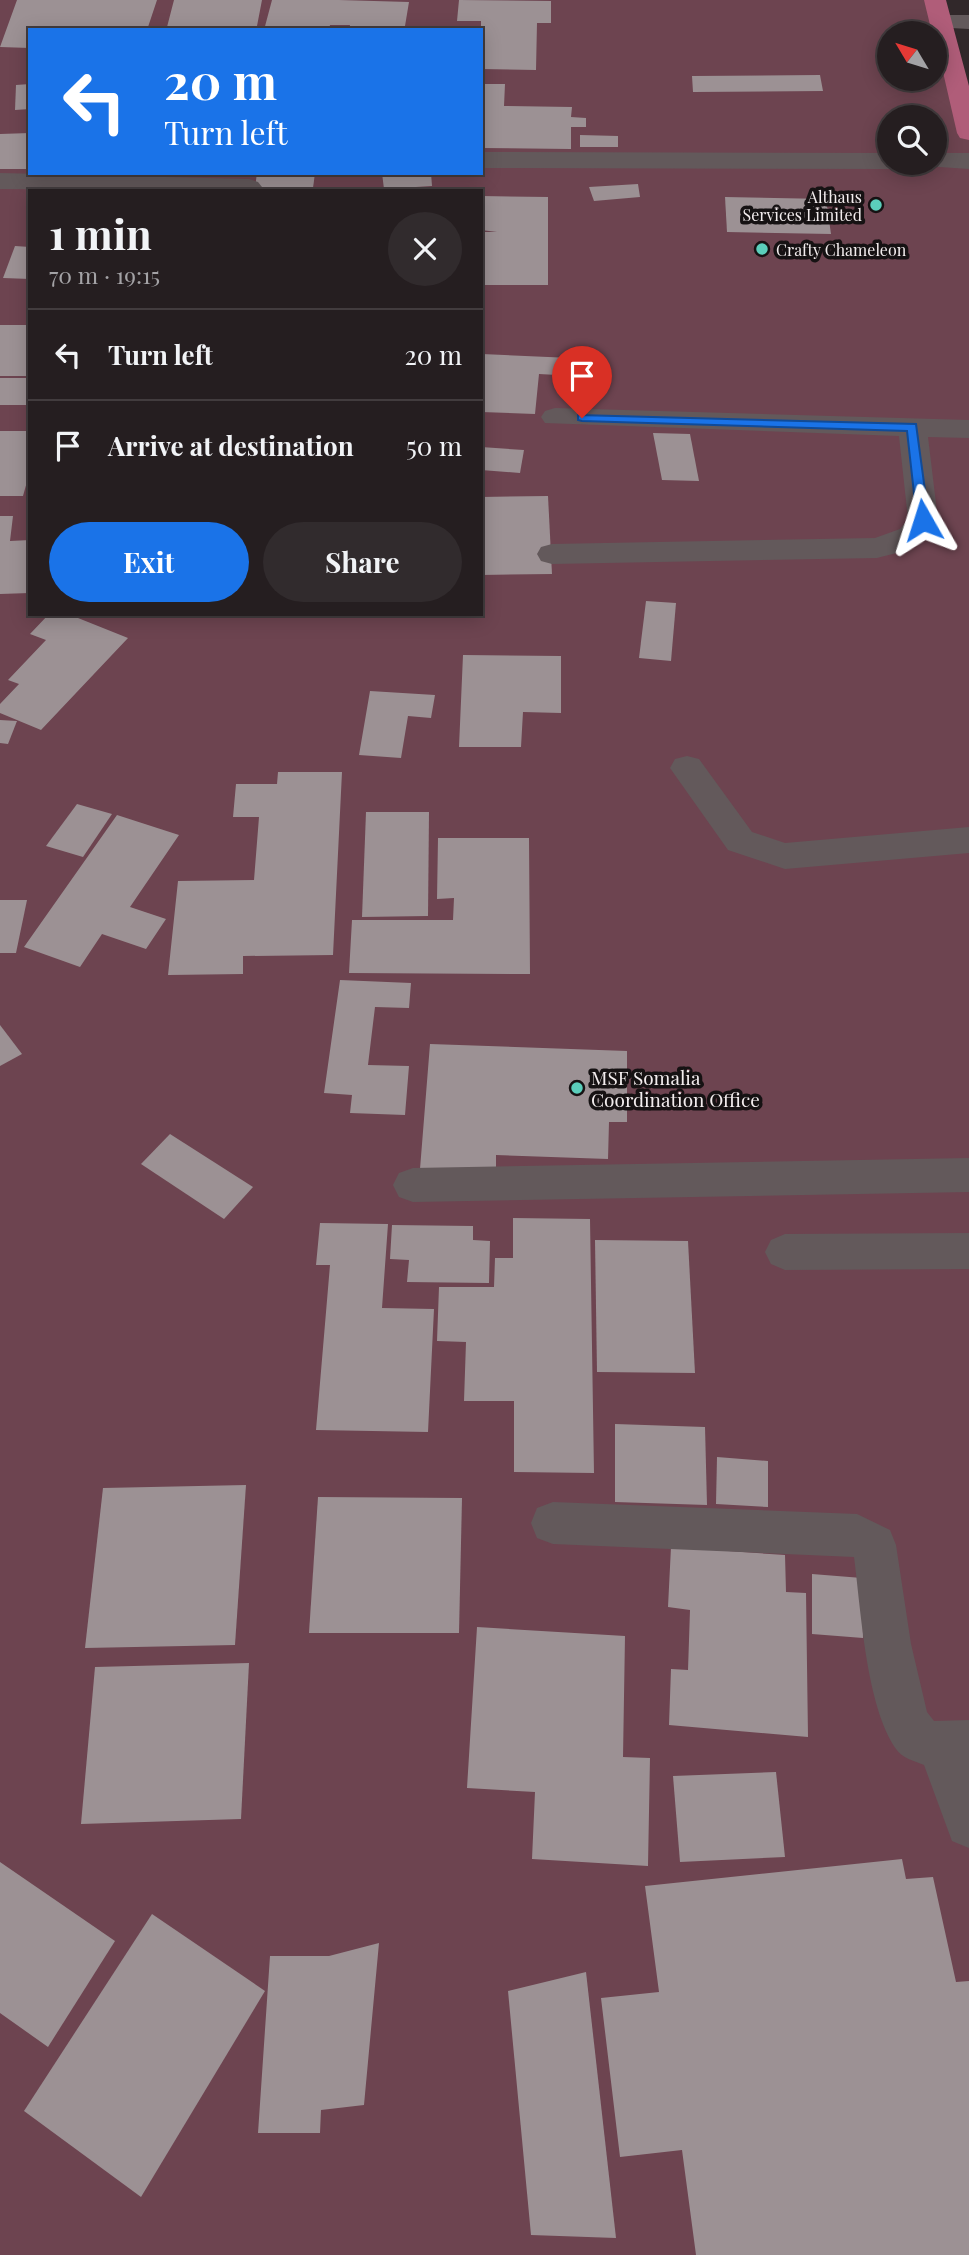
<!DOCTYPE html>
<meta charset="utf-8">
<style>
:root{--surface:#251e20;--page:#312b2d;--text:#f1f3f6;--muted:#a3a2a5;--line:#423c3e;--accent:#1a73e8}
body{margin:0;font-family:"Playfair Display",serif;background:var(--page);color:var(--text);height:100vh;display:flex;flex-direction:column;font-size:26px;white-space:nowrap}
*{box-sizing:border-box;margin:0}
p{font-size:23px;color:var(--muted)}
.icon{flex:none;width:38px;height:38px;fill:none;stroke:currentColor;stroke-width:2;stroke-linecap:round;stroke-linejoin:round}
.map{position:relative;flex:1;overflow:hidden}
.side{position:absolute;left:28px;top:189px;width:455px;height:427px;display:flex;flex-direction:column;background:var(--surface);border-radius:0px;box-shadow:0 4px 18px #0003,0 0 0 2px var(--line)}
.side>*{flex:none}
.guide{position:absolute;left:28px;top:28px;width:455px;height:147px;border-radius:0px;box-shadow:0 4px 18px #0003,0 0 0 2px var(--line);background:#1a73e8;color:#fff;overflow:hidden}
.needle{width:46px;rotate:308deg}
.controls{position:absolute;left:877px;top:21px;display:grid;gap:14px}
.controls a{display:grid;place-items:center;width:70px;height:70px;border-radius:50%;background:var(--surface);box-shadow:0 4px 18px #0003,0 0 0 2px var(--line);font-size:35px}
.pin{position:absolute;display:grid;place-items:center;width:60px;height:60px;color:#fff;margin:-72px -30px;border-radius:50% 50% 50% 0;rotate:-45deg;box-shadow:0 0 7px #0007}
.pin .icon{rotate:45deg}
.me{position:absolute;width:77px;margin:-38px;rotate:354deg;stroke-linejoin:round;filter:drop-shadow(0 0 5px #0008)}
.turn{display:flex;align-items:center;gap:24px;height:147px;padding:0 21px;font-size:32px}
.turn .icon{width:91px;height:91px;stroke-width:2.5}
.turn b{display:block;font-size:49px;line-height:60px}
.round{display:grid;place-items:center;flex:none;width:74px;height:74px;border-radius:37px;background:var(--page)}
.overview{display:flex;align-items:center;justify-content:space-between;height:119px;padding:0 21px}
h1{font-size:42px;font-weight:700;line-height:52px}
.cta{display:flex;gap:14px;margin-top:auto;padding:14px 21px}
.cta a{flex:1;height:80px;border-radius:42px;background:var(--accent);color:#fff;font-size:28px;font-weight:700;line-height:80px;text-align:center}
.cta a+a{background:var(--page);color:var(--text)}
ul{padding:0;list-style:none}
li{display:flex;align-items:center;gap:21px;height:91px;padding:0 21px;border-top:2px solid var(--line)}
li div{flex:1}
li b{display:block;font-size:26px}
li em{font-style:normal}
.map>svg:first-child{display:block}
.green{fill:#6d4450;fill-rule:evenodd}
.building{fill:#9c9194}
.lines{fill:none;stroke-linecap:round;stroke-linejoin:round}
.minor{fill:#63595b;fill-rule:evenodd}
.major{fill:#b05d79;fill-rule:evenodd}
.route{fill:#1a73e8;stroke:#114b97;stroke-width:2}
.poi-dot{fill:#5bcebb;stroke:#161213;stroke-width:2.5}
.labels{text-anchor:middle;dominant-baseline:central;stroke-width:7;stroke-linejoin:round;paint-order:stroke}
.far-poi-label{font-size:16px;fill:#f3edee;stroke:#161213;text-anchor:end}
.poi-label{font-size:19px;fill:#f3edee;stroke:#161213;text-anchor:start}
</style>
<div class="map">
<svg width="969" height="2255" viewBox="0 0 969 2255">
<rect width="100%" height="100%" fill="#31282a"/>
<!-- green -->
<path class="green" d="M0,0H943L969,103V2255H0ZM30,30H481V173H30ZM889,33H934V79H889ZM889,117H934V163H889ZM30,191H481V614H30Z"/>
<!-- building -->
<g class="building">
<path d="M17,0H157L147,30H30V48L0,47Z"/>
<path d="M174,0H262L257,26L187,30L188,27H167Z"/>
<path d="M272,0H339L409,2L405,26L349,30L350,25H330L329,30H264Z"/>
<path d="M459,0L551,1V23H537L536,70L481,69V21H457Z"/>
<path d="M820,75L823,91L693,92L692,76Z"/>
<path d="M30,84V109L15,110L16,85Z"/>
<path d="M481,84H505L504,106L572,107L571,117L586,118V127H571V149L481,148Z"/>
<path d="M30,133V169H0V134Z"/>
<path d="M580,135L618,136V147H580Z"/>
<path d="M257,173H315L313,188H255Z"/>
<path d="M382,173H431L432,186L384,189Z"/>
<path d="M638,184L640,197L594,201L589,187Z"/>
<path d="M481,196L548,197V285H481V232H497L481,230Z"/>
<path d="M725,197L826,199L831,234L727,232Z"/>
<path d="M15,246L30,247V279L3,278Z"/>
<path d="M0,325H30V360L26,376H0Z"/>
<path d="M482,354L594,359L593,377L539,374L535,414L481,412Z"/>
<rect x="0" y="378" width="30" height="27"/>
<path d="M0,431H30V471L23,496H0Z"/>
<path d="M653,433L690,434L699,481L662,480Z"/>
<path d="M481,447L524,450L520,473L481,470Z"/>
<path d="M548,496L552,574L481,575V497Z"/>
<path d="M0,516H13L10,541L30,540V593L0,594Z"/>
<path d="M646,601L676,603L671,661L639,658Z"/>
<path d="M49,614H68L128,638L41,730L0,713V704L19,684L8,680L46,640L30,634Z"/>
<path d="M463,655L561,656V713L523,712L521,747H459Z"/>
<path d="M370,691L435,695L431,718L408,716L401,758L359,755Z"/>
<path d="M0,720L17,721L8,744L0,743Z"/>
<path d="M278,772H342L333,955L243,956V974L168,975L178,881L254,880L259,817H233L236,784H277Z"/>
<path d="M77,804L112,814L83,857L46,846Z"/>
<path d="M366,812H429L428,916L362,917Z"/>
<path d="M117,815L179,835L130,907L166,919L146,949L102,934L80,967L24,947Z"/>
<path d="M438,838H529L530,974L349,973L352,920H453L454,898L437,899Z"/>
<path d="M0,900H27L16,953H0Z"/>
<path d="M340,980L411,983L409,1008L375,1007L368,1065L409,1066L405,1115L350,1113L352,1095L324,1093Z"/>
<path d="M0,1025L22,1054L0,1066Z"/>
<path d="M430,1044L627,1051V1122H609L608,1159L496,1155V1172L420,1169Z"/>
<path d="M170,1134L253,1187L224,1219L141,1164Z"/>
<path d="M513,1218L590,1219L594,1473L514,1472V1401H464L466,1342L437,1341L439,1287H494L495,1258H513Z"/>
<path d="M320,1223L388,1224L382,1308L434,1309L428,1432L316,1430L330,1265H316Z"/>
<path d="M392,1225L473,1226V1240L490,1241L489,1283L407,1282L409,1260L390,1259Z"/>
<path d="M595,1240L688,1241L695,1373L597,1372Z"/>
<path d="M615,1424L705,1427L707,1505L615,1502Z"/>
<path d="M717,1457L768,1461V1507L716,1504Z"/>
<path d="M246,1485L235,1645L85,1648L103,1488Z"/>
<path d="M318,1497L462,1498L459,1633H309Z"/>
<path d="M671,1547L785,1555L786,1592L806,1593L808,1737L669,1725L671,1669L688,1670L690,1610L668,1607Z"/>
<path d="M812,1574L862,1578L863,1638L812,1634Z"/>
<path d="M477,1627L625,1636L623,1757L650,1758L648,1866L532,1859L535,1792L467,1788Z"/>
<path d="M249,1663L241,1819L81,1824L95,1667Z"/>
<path d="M776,1772L785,1857L680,1862L673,1776Z"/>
<path d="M902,1859L906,1879L933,1877L956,1982L969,1981V2255H696L682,2150L620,2157L601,1998L659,1992L645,1886Z"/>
<path d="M0,1862L115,1941L48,2047L0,2013Z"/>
<path d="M152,1914L265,1991L141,2197L24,2111Z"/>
<path d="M379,1943L364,2105L321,2110L320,2133H258L270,1956H329Z"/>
<path d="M586,1972L616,2238L531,2235L508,1991Z"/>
</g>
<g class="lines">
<!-- minor -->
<g class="minor">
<path d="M941,15H969V29L933,27L929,22L933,17Z"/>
<path d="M481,152L889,153V163H900L889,169L481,168Z"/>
<path d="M934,153H969V169L925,166L923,163H934Z"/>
<path d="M0,173L249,179L258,182L262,187L259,191L0,189Z"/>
<path d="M555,408L969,420V438L928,437L938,520C921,548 908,550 877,558L552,564L541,561L537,554L541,547L552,544L875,538L900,529L908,519L899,436L545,423L541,417L545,411Z"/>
<path d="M687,756L699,759L752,832L785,843L969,827V853L785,869L728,850L670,768L675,759Z"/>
<path d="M969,1158V1192L413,1202L399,1197L393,1185L399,1173L413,1168Z"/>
<path d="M969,1233V1269L785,1270L771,1264L765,1252L771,1240L785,1234Z"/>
<path d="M553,1502L857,1514L890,1530L896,1545L911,1644L927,1712L934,1721L969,1720V1848L952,1841L924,1765C914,1761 902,1758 896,1749C866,1706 861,1610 854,1557L553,1544L537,1538L531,1523L537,1508Z"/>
</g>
<!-- major -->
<path class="major" d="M924,0H946L969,86V140L960,138L957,133L934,33H932Z"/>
</g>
<!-- route -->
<path class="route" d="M578,415L916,424L929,520L923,524L917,520L907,431L582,421L578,420Z"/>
<!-- markers -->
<g class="poi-dot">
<circle cx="876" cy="205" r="7"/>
<circle cx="762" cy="249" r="7"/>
<circle cx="577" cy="1088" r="7"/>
</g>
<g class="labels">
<!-- far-poi labels -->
<g class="far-poi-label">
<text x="862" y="196">Althaus<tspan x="862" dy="18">Services Limited</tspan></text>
<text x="776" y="249" text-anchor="start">Crafty Chameleon</text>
</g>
<!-- poi labels -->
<g class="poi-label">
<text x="591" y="1077">MSF Somalia<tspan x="591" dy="22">Coordination Office</tspan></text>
</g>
</g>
</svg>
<div class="controls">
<a><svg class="needle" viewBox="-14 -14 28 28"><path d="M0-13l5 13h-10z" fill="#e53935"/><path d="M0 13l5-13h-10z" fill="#a3a2a5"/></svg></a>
<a><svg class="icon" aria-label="search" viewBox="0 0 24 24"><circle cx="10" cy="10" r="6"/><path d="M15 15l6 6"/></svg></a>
</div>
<div class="pin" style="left:582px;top:418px;background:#d93025"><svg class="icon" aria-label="arrive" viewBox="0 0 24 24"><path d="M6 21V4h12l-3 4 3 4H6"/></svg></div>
<svg class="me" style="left:923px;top:520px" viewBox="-20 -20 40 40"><path d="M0-17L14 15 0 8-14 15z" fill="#1a73e8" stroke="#fff" stroke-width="4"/></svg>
<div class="guide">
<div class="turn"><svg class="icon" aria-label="left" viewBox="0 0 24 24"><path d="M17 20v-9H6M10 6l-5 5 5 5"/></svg><div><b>20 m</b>Turn left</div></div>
</div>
<section class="side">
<div class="overview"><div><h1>1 min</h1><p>70 m · 19:15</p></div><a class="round"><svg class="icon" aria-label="close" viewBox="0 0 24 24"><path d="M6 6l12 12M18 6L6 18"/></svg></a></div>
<ul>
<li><svg class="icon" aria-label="left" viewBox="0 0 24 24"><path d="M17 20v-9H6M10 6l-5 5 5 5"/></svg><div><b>Turn left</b></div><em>20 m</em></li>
<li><svg class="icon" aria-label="arrive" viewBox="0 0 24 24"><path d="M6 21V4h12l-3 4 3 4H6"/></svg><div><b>Arrive at destination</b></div><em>50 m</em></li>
</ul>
<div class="cta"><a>Exit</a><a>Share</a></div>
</section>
</div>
